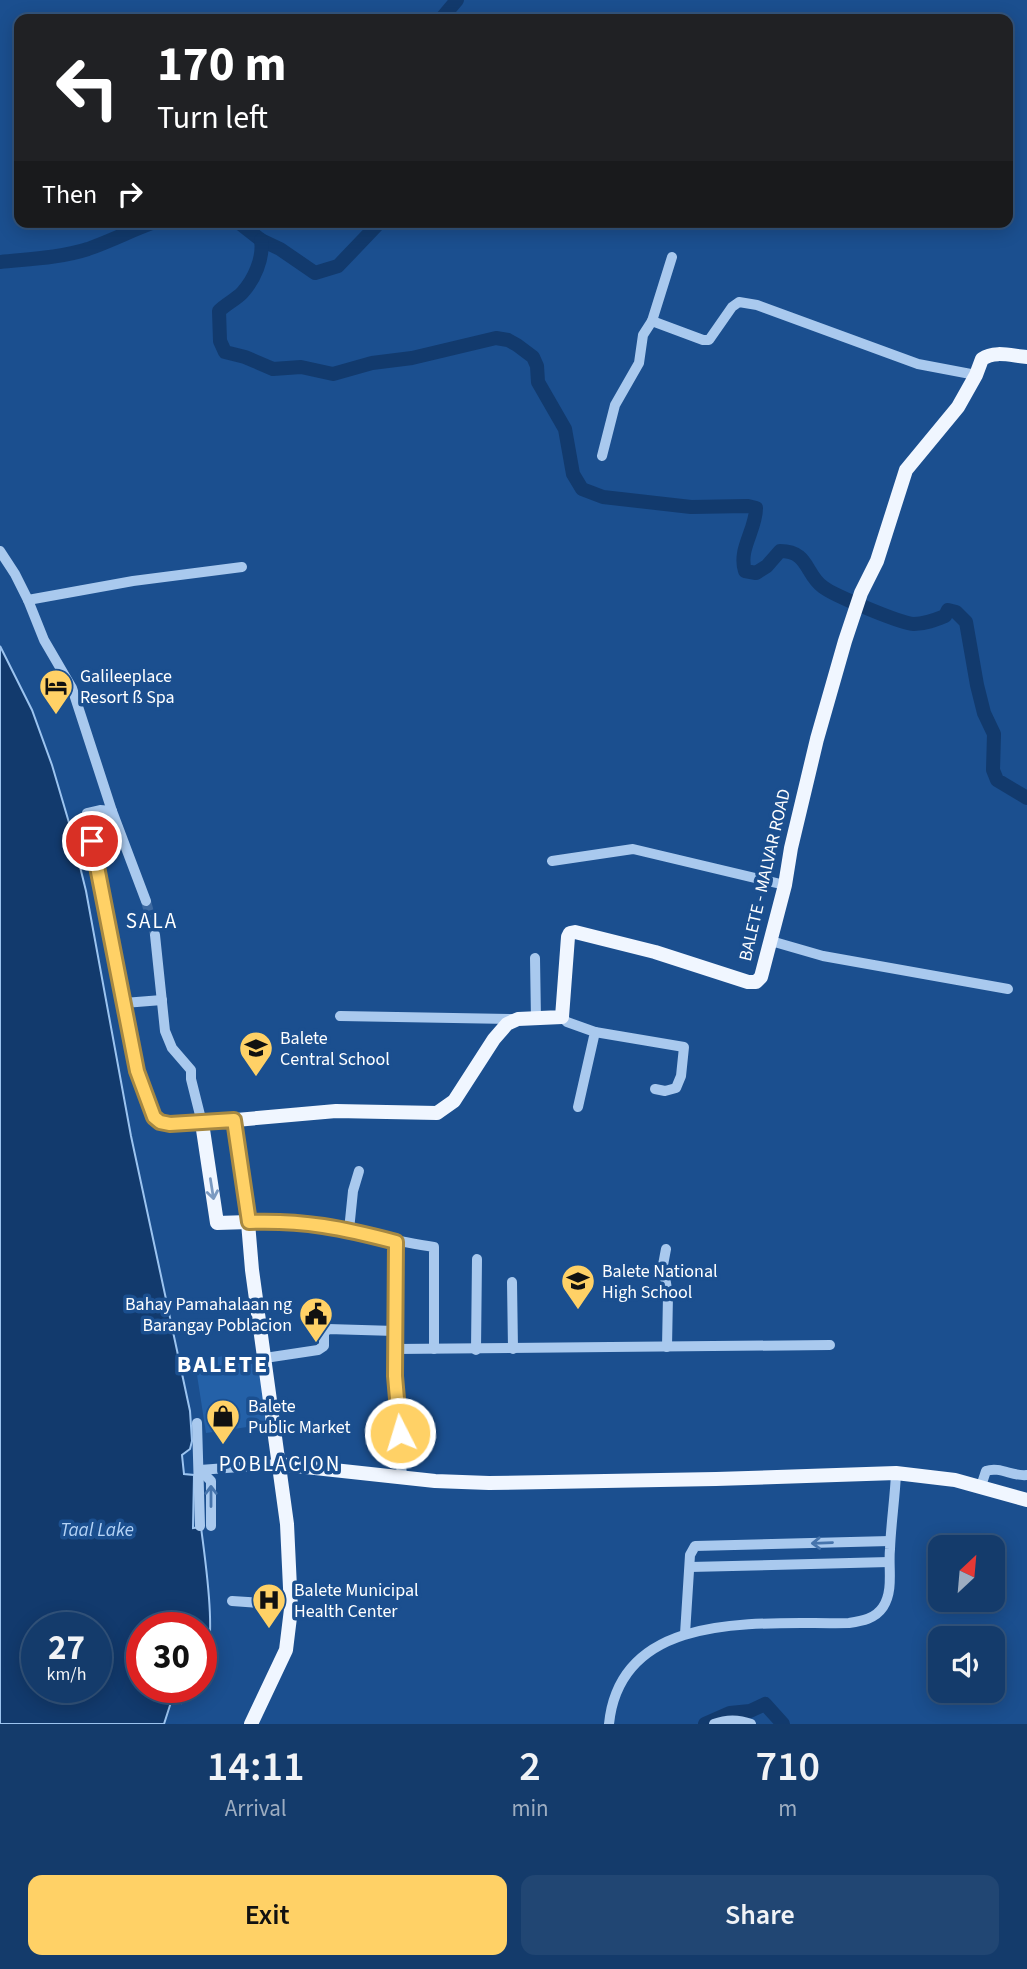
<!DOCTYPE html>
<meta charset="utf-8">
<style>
:root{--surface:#143b6b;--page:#214673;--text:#f1f3f6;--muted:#9dadc1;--line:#33557e;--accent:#ffd166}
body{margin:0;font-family:"Source Sans 3",sans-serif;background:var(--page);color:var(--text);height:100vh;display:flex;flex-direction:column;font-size:26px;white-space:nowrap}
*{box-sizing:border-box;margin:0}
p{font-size:23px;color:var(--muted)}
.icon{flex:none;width:38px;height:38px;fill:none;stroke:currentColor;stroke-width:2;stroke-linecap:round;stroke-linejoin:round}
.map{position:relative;height:1724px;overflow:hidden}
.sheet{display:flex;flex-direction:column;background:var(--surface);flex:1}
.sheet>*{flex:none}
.hud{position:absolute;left:14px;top:14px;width:999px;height:214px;border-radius:14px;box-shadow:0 4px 18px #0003,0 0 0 2px var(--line);background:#202124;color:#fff;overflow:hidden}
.needle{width:46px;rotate:26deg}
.tools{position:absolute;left:928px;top:1535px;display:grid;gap:14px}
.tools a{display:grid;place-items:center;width:77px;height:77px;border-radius:14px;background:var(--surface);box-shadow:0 4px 18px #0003,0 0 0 2px var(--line);font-size:35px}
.speed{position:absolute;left:21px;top:1612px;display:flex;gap:14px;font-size:35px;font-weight:700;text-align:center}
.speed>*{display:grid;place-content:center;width:91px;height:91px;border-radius:50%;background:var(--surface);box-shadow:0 4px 18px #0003,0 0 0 2px var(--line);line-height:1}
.speed small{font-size:18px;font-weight:400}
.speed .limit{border:10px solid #d22;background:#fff;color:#111}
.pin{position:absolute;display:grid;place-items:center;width:60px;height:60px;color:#fff;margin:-30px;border:4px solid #fff;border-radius:50%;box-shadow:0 2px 7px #0007}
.me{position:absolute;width:77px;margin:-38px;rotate:355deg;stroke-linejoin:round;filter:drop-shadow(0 0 5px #0008)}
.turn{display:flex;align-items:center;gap:24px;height:147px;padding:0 28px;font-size:32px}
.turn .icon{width:91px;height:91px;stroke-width:2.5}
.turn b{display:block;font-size:49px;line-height:60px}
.then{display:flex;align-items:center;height:66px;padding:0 28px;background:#0003;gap:14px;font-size:26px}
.eta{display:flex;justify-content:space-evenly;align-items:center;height:119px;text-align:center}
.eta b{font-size:42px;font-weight:600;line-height:49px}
.button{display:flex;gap:14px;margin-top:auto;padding:14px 28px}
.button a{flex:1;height:80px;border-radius:14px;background:var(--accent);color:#111;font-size:28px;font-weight:600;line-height:80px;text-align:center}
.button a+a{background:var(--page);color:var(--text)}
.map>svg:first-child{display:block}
.green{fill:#2461a8}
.water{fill:#123a6d;stroke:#9cc4f0;stroke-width:2;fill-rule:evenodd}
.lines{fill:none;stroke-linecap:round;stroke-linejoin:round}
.river{stroke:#123a6d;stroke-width:14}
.minor-tunnel{stroke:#3d69a0;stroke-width:10;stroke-dasharray:10 5;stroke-linecap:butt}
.minor{stroke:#a9c9ee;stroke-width:10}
.major{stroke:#f0f6ff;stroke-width:14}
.oneway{stroke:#7b9ac1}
.oneway2{stroke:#4674ac}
.route-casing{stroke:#a68842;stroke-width:18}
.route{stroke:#ffd166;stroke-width:12}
.labels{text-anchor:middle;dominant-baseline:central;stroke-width:7;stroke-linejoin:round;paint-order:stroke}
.poi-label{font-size:18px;fill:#fff;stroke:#1b4f8f;text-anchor:start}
.street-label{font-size:18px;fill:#fff;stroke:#1b4f8f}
.water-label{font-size:19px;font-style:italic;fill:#b5d3f5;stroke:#1b4f8f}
.quarter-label{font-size:21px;letter-spacing:2px;fill:#fff;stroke:#1b4f8f}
.district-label{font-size:24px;font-weight:bold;letter-spacing:2px;fill:#fff;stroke:#1b4f8f}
</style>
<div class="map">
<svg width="1027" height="1724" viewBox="0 0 1027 1724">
<rect width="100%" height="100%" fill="#1b4f8f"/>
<!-- green -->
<path class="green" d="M233,1354L248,1364L260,1363L268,1424L206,1433L195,1362Z"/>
<!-- water -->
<path class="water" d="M0,646L32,710L52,765L70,826L86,891L131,1136L190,1411L192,1441L190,1449L182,1455L184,1474L194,1475L193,1528L201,1527C204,1553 220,1652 201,1668V1628H142V1687H190L181,1703L172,1699L164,1724H0ZM37,1628H96V1687H37Z"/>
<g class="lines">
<!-- river -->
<g class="river">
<path d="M441,19L457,0"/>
<path d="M238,222L261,240L280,249L315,273L338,266L380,222"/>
<path d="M261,240C264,258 254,280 242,293C235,300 226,304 219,311L220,341L225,352L245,357L273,369L301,367L333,374L372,363L412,358L496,338L508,340L517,345L533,357L537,366L538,382L565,429L573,474L582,489L603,497L691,507L748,506L756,508C756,530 738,549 745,571L756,573L767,566L780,551C809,551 805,574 823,587C833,595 902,624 914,624C925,624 935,620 945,616L948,610L956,612L966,622L977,685L984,713L994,734L993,770L997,780L1027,798"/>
<path d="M0,262C29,259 60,258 88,249C111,241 132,230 155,222"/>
<path d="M705,1724L730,1713L750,1711L765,1704L783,1724"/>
</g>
<!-- minor-tunnel -->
<path class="minor-tunnel" d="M146,901L155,935"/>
<!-- minor -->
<g class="minor">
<path d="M652,321L672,257"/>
<path d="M602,456L615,405L639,363L643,335L652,321L703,340H709L732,307L739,302L757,305L918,364L976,375"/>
<path d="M0,551L15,574L28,600L44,640L72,688L112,811L146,901"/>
<path d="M28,600L133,581L242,567"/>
<path d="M112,811L100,810L87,813L137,1071L154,1117L160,1122L170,1124L202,1123L191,1079V1070L172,1048L165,1031L155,935"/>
<path d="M552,861L633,849L785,885"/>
<path d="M771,941L823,956L1008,989"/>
<path d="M535,958L536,1019"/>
<path d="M124,1003L162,1000"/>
<path d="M340,1016L515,1019"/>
<path d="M562,1017L567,1022L595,1032L578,1107"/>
<path d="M595,1032L684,1047L681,1076L676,1088L665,1091L655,1089"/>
<path d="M249,1222C276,1221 305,1220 331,1226C367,1233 397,1242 434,1247V1349"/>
<path d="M349,1230L353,1191L359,1171"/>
<path d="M396,1242L395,1376L402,1477"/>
<path d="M666,1249L663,1265L668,1295L667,1347"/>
<path d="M512,1282L513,1349"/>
<path d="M395,1349L830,1345"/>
<path d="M476,1350L477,1259"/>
<path d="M265,1358L318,1350L324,1346V1333L328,1329L395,1331"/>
<path d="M197,1423L200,1526"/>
<path d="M200,1470L278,1464"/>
<path d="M200,1470L211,1481V1526"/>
<path d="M981,1486L986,1471C1000,1466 1013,1477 1027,1475"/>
<path d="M690,1567L889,1562"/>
<path d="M232,1601L291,1605"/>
<path d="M685,1634L690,1555L695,1546L890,1541"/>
<path d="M609,1724C621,1607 765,1625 849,1623C862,1621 875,1619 883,1607C894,1590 888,1568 890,1549C891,1523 895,1498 896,1473"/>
<path d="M714,1724C727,1719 738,1719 751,1724"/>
</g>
<!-- major -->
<g class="major">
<path d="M234,1120L245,1187L252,1270L287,1524L291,1609L286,1650L251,1724"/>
<path d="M249,1222L217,1223L202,1123L336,1111L437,1113L454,1101L494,1039L507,1024L518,1019L562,1017L568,937L570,933L575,932L655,952L748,982H756L761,977L785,885L791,848L817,739L845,641L861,593L877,561L906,470L958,407L976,375L982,359C995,350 1012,356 1027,357"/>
<path d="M278,1464L435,1481L489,1483L716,1479L896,1473L955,1480L1027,1500"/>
</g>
</g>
<!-- one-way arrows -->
<defs><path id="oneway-shaft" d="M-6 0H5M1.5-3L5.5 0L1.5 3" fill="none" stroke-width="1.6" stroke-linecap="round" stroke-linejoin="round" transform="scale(1.75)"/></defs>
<use class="oneway" href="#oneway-shaft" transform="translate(212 1189) rotate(81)"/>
<g class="oneway2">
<use href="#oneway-shaft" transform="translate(211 1496) rotate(-90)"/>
<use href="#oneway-shaft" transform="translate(822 1543) rotate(178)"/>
</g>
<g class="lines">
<!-- route casing -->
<g class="route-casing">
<path id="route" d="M92,841L137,1071L154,1117L160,1122L170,1124L234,1120L249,1222C304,1220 343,1228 396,1242L395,1376L400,1433"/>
</g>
<!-- route -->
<use href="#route" class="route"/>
</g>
<!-- icons -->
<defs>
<g id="hotel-pin" transform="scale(1.75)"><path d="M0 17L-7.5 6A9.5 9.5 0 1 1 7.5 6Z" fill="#ffd166" stroke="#1b4f8f"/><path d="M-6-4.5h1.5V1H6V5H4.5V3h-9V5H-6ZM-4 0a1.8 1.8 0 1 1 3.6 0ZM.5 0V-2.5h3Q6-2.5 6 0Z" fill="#111"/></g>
<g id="school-pin" transform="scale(1.75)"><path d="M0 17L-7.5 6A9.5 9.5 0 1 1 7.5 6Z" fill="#ffd166" stroke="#1b4f8f"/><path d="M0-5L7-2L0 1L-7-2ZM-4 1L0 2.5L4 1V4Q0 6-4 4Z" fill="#111"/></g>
<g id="civic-pin" transform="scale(1.75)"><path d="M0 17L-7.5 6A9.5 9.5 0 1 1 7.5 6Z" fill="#ffd166" stroke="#1b4f8f"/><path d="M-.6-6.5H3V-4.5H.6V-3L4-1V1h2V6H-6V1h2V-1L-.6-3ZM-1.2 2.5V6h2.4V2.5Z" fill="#111"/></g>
<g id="shop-pin" transform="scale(1.75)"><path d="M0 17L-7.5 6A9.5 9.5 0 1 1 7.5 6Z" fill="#ffd166" stroke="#1b4f8f"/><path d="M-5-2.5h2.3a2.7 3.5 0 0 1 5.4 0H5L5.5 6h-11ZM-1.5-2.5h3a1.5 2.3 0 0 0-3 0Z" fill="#111"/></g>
<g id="hospital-pin" transform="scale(1.75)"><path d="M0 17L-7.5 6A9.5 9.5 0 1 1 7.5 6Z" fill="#ffd166" stroke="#1b4f8f"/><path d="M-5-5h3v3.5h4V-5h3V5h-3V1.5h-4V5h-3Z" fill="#111"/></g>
</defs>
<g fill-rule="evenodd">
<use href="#hotel-pin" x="56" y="686"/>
<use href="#school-pin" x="256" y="1048"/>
<use href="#school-pin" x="578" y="1281"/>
<use href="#civic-pin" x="316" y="1314"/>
<use href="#shop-pin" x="223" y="1416"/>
<use href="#hospital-pin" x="269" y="1600"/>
</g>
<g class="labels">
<!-- poi labels -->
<g class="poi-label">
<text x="80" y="676">Galileeplace<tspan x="80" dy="21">Resort ß Spa</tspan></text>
<text x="280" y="1038">Balete<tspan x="280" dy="21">Central School</tspan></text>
<text x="602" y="1271">Balete National<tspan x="602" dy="21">High School</tspan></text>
<text x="292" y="1304" text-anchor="end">Bahay Pamahalaan ng<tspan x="292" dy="21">Barangay Poblacion</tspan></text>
<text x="248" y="1406">Balete<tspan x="248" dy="21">Public Market</tspan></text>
<text x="294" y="1590">Balete Municipal<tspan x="294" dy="21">Health Center</tspan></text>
</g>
<!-- street labels -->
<g class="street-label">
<text transform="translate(765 875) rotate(-77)">BALETE - MALVAR ROAD</text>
</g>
<!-- water labels -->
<g class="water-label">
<text x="97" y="1530">Taal Lake</text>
</g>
<!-- quarter labels -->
<g class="quarter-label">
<text x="152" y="921">SALA</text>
<text x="280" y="1464">POBLACION</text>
</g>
<!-- district labels -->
<g class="district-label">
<text x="223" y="1364">BALETE</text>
</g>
</g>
</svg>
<div class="tools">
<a><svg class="needle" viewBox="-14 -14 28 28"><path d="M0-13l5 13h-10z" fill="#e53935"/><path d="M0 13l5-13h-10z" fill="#9dadc1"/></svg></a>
<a><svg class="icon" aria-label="sound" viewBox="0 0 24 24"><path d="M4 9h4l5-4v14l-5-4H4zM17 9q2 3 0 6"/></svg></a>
</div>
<div class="speed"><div>27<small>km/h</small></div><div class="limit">30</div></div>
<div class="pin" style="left:92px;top:841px;background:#d93025"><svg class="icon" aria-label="arrive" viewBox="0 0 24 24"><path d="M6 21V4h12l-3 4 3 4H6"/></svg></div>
<svg class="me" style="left:400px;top:1433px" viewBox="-20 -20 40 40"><circle r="17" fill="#ffd166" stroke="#fff" stroke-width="3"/><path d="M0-11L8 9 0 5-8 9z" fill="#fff"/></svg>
<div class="hud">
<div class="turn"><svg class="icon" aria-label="left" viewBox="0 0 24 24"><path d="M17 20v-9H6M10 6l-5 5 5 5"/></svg><div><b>170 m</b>Turn left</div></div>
<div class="then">Then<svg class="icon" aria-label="right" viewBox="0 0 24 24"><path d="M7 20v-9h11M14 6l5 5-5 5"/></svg></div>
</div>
</div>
<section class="sheet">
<div class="eta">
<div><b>14:11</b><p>Arrival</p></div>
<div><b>2</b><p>min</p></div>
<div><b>710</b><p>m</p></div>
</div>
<div class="button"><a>Exit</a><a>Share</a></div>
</section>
